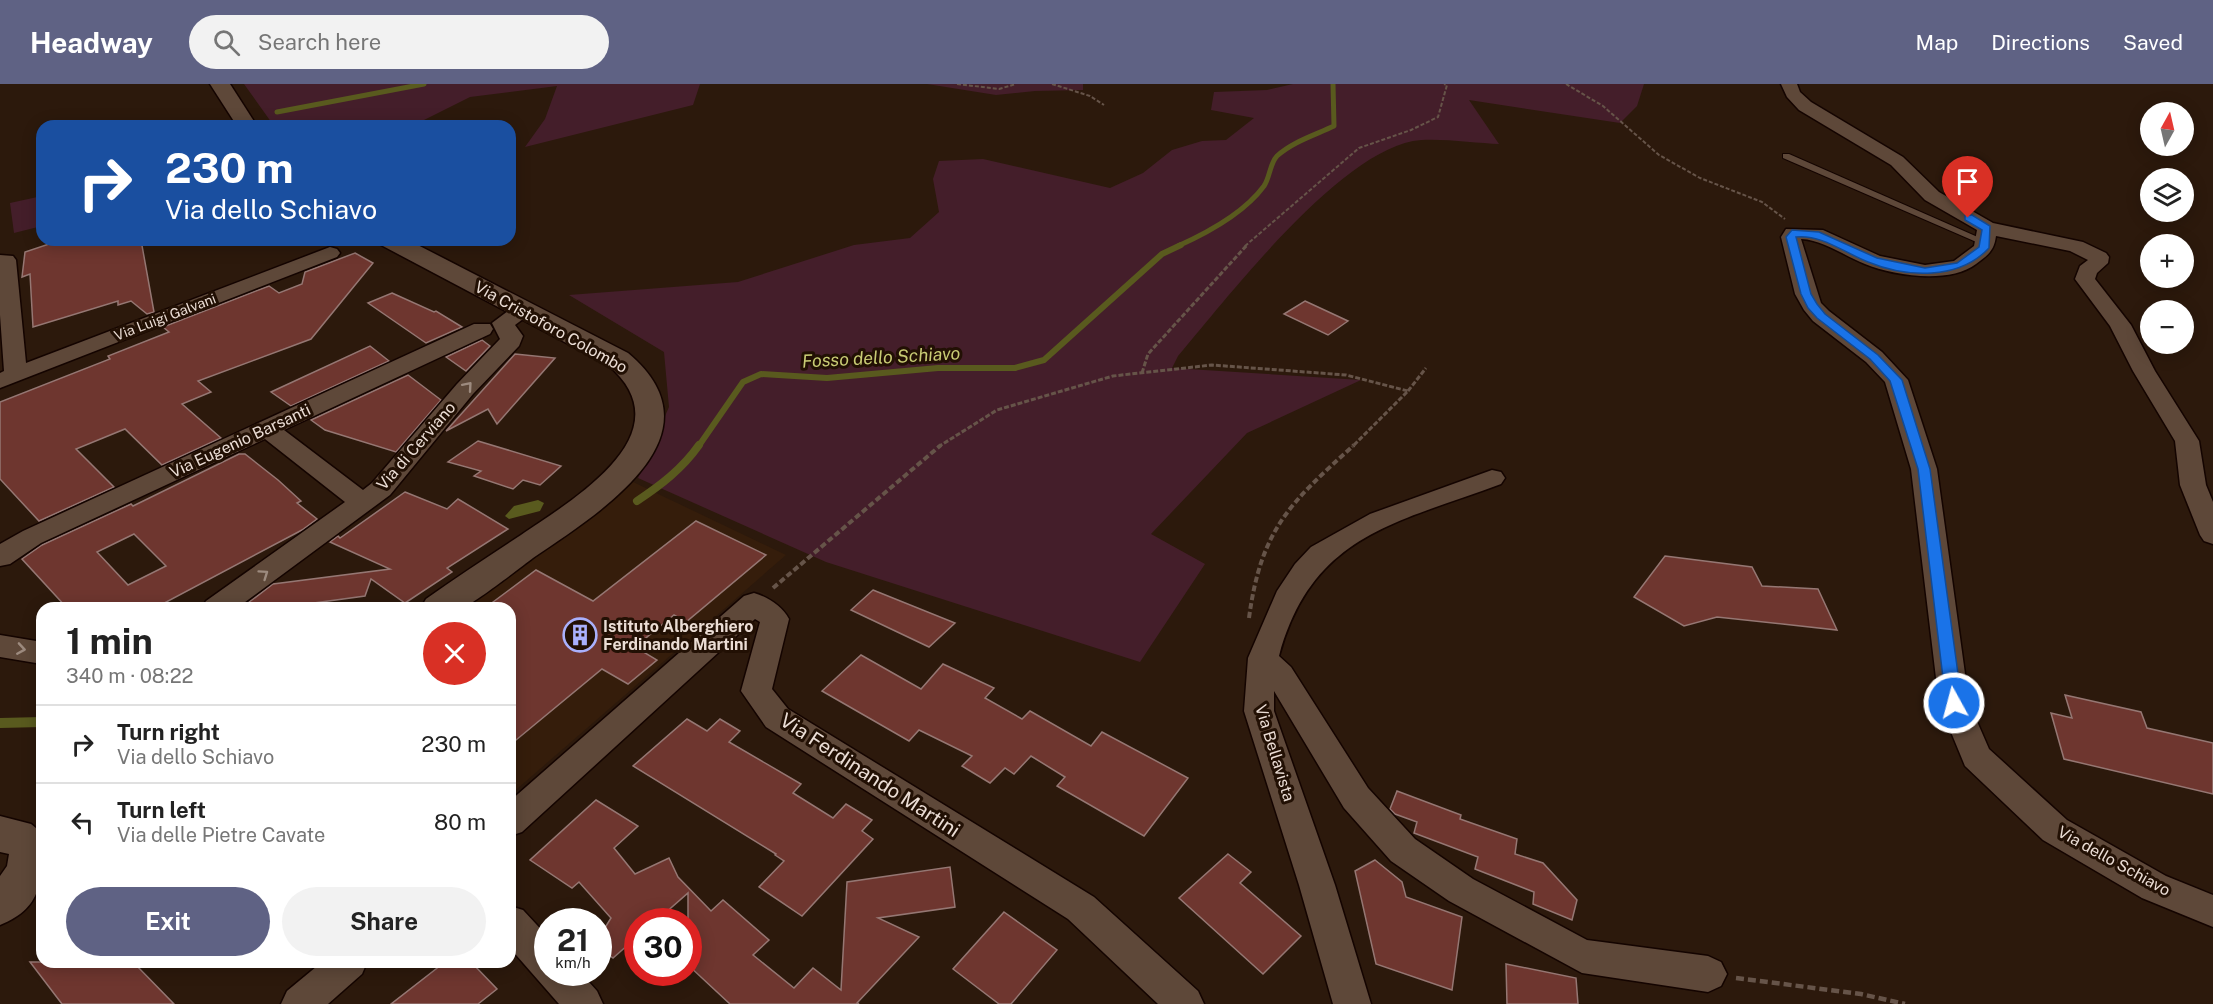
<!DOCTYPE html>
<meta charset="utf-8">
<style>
:root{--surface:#fff;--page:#f2f2f2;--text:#222;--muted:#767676;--line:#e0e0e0;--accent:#5f6284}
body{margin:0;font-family:"Public Sans",sans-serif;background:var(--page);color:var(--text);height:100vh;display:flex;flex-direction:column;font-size:22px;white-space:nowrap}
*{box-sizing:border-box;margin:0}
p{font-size:20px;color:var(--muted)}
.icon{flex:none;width:33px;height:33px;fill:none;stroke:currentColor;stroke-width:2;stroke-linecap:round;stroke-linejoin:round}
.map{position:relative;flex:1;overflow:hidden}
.panel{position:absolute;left:36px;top:518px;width:480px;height:366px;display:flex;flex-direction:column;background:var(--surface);border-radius:18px;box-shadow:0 3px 15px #0003}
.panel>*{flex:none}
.banner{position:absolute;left:36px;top:36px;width:480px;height:126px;border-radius:18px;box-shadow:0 3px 15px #0003;background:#1a4fa0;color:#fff;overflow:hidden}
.needle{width:39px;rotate:8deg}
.controls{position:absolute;left:2140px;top:18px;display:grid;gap:12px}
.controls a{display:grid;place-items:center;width:54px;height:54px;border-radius:50%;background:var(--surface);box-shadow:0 3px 15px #0003;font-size:30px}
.speed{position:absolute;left:534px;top:824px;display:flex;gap:12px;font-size:30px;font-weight:700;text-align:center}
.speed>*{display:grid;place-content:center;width:78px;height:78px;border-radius:50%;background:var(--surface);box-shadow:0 3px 15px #0003;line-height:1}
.speed small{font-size:15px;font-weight:400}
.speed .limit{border:9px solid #d22;background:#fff;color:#111}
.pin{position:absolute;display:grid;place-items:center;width:51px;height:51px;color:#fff;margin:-62px -26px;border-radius:50% 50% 50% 0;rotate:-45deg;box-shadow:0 0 6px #0007}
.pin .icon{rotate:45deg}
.me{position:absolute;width:66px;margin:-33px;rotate:353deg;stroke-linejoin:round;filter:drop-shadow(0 0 4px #0008)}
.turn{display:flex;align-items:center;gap:21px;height:126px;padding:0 30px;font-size:27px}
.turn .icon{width:78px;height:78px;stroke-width:2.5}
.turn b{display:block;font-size:42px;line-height:51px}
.round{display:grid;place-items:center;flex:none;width:63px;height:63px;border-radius:32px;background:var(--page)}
.head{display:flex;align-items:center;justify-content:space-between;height:102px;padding:0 30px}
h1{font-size:36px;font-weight:700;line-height:45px}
.cta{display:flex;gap:12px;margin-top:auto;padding:12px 30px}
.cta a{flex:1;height:69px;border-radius:36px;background:var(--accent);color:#fff;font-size:24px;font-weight:700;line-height:69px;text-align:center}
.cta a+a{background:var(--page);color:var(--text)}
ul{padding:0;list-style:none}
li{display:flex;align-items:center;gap:18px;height:78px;padding:0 30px;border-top:2px solid var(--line)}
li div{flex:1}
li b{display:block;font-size:22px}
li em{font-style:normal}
header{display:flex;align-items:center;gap:36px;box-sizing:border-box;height:84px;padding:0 30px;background:var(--accent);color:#fff}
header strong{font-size:28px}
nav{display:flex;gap:33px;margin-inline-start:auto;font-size:21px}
.search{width:420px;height:54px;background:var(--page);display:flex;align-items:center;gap:15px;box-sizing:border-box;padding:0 21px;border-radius:33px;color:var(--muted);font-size:22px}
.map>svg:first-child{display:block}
.built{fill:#351d0b}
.green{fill:#441e2a}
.water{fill:#595a1e}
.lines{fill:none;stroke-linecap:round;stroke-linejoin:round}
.stream-far3{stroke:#595a1e;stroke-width:5}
.stream-far2{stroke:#595a1e;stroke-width:6}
.stream-far1{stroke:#595a1e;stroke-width:8}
.stream{stroke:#595a1e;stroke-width:10}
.building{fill:#6e362f;stroke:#957773;stroke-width:1.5;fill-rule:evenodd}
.lane-casing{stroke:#140400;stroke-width:2}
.street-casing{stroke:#140400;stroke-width:3}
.secondary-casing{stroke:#140400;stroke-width:3}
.path-far3{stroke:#665449;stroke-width:2;stroke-dasharray:4 2;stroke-linecap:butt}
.path-far2{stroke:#665449;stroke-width:3;stroke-dasharray:5 2;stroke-linecap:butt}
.path-far1{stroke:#665449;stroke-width:4;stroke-dasharray:6 3;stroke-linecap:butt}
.path{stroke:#665449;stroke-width:4.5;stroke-dasharray:8 4;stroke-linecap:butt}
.lane{fill:#5e4839;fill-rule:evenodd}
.street{fill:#5e4839;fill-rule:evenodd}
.secondary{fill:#5e4839;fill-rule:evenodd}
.oneway{stroke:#9d8b7f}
.route{fill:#1a73e8;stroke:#114b97;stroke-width:1.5}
.labels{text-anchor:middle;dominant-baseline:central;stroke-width:6;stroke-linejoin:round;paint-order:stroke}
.far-street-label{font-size:14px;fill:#ebddd5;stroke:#221004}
.street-label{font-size:16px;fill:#ebddd5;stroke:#221004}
.poi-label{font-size:16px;font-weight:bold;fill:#ebddd5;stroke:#221004;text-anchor:start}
.water-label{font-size:18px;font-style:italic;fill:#c8cb74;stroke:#221004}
.near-street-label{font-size:20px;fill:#ebddd5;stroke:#221004}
</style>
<header>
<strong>Headway</strong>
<div class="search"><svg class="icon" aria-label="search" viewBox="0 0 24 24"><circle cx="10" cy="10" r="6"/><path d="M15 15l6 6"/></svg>Search here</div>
<nav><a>Map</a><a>Directions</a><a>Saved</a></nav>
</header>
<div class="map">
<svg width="2213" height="920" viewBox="0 0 2213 920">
<rect width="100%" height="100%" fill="#2c190c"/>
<!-- built -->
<path class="built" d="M631,397L786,471L510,711V524H452Z"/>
<!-- green -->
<g class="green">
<path d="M244,0H700L693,21L525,63L545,35L557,2L470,13L412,42H274Z"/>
<path d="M927,0H1083V6L1035,7L996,11Z"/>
<path d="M1293,0H1644L1637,22L1620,39L1469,16L1499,60C1476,59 1434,53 1413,57C1336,72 1229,212 1178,272L1172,284L1361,296L1247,349L1151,450L1205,480L1140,578L826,478L638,394L669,323L664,268L569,211L738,198L854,161L910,154L939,128L933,95L939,77L983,75L1110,104L1143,89L1172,66L1202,57L1226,56L1254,34L1211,26L1214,8L1267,6Z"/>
<path d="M42,112V142L14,149L10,119Z"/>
</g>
<!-- water -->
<path class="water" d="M538,416L544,419L540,427L509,435L505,432L514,422Z"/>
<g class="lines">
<!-- stream-far3 -->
<g class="stream-far3">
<path d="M277,28L424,0"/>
<path d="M1178,162C1207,149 1245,128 1264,102C1270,93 1270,79 1277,72C1292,58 1315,51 1334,42L1333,0"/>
</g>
<!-- stream-far2 -->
<path class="stream-far2" d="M698,363L743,298L761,290L827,294L938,284H1015L1044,276L1162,170L1181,161"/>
<!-- stream-far1 -->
<path class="stream-far1" d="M637,417C661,401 682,385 699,361"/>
<!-- stream -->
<path class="stream" d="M0,639L42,638"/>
</g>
<!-- building -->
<g class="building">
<path d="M61,156H141L154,228L147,230L131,217L118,221V217L33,243L30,190L22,193L25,168Z"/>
<path d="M355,169L373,179L311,255L198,297L211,308L182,320L221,354L162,381L125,345L76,365L114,403L39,437L0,395V318L110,275L108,272L169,248L163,243L269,202L279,209L302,200L305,188Z"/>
<path d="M392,209L434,228L436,227L462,243L426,259L368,219Z"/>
<path d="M1305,217L1348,237L1328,251L1284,230Z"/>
<path d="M482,256L490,262L466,287L446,273Z"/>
<path d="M370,262L389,277L291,322L271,308Z"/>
<path d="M515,270L555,274L497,340L488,325L446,347Z"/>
<path d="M408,291L441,316L396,368L325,346L311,336Z"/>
<path d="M478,357L561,382L540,401L523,396L513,405L474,392L481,387L448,378Z"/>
<path d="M239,370H245L278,396L301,417L297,419L317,435L302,446L155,524H67L22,475L42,461L131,420L133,422ZM134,450L166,482L128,501L97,468Z"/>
<path d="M405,408L447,425L458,415L508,445L447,484L452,488L405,519L371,495L365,512L277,524H246L248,519L273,500L390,485L330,458L338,452L340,454Z"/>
<path d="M696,437L766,471L686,538L674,531L635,563L657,576L628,600L602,585L510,661V524H485L536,486L593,517Z"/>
<path d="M1665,472L1752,483L1762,502L1818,505L1837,546L1717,533L1684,542L1634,513Z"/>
<path d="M873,506L955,539L929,563L851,526Z"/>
<path d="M861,571L921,605L943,580L994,604L985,614L1022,635L1030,627L1091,662L1102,648L1188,694L1144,752L1057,702L1065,693L1031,672L1014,690L1005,684L990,699L962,682L972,672L919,646L909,657L822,607Z"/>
<path d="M2065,611L2141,628L2147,644L2213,659V710L2064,675L2051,629L2072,634Z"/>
<path d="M687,635L707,647L720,635L740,647L729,658L801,700L793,709L833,734L846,720L872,736L862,747L873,755L802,832L759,803L784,777L775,771L776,770L633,682Z"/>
<path d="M1397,707L1461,731L1460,735L1517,755L1515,770L1543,779L1577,816L1572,836L1533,820L1534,808L1475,785L1478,773L1414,749L1417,738L1395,730L1390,725Z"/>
<path d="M596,716L638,742L614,764L635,790L669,774L678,793L711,827L723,816L769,856L753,871L794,904L813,884L841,906L847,798L950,783L955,823L878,834L919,853L857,919L859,920H730L688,881V809L656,837H638V852L613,874L598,863V855L611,834L579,798L572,804L530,776Z"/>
<path d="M1228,770L1251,788L1240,799L1301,852L1263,890L1179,814Z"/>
<path d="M1375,776L1402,798L1406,813L1462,833L1452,906L1376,880L1355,787Z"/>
<path d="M1004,828L1057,866L1011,920H999L953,885Z"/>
<path d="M30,878H133L174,920H62Z"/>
<path d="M445,878H471L497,905L478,920H391Z"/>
<path d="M1506,880L1576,894L1578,920H1507Z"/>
</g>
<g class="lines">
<!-- lane casing -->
<g class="lane-casing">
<path id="lane" d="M1783,70H1789L1989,158L1981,160L1783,74Z"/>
</g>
<!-- street casing -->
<g class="street-casing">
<g id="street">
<path d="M1781,0H1797L1800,8L1811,18L1903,73L1939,108L1993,139L2083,158L2106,169L2109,173L2108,179L2097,189L2095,195L2131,241L2155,287L2199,357L2206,401L2213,418V460L2204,457L2200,451L2180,401L2175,357L2133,287L2110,242L2075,195L2080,182L2088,176L2070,167L1996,152C1994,167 1988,171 1976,180C1950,200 1894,192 1865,180C1844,172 1824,156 1801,155L1821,219L1829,227L1882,268L1908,296L1937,385L1969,619L1989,665L2067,736L2166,792L2213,811V843L2142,814L2043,756L1965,682L1939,619L1911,385L1885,298L1866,278L1813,237L1804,226L1795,210L1781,153L1786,145L1823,146L1880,172L1925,181L1954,177L1974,162L1977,146L1925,116L1891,81L1799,26L1787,13Z"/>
<path d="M330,163L337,165L340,169L337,173L0,304V289L4,287L0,231V171L13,172L16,176L26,279Z"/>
<path d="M524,220L532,221L535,226L515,241L523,252L519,262L473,310L390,411L237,524H202L206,517L345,418L265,355L41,459L10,480L0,482V460L23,447L474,240H490L493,245L490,250L284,346L363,406L372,399L457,300L500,255L492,239L516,221Z"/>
<path d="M1492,386L1501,388L1505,394L1501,400C1397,439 1312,450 1279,572L1291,583L1368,704L1415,755L1473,795L1587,856L1708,872L1721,878L1727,890L1721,902L1708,908L1582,889L1449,817L1391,777L1344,724L1274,607V627L1335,801L1371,920H1333L1299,801L1244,627L1248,574L1277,507L1295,480L1311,463L1370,430Z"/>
<path d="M754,509C768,513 782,522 789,535L772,605L788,625L1094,813L1198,907L1204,920H1158L1068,835L766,643L741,607L760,538L755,535L522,748L510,752V717L744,512Z"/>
<path d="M0,551L42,558V580L0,573Z"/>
<path d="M510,822L523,826L548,853V888H580L597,907L603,920H559L510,864Z"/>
<path d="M322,878H367L362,890L328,920H281L287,907Z"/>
</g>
</g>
<!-- secondary casing -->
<g class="secondary-casing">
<g id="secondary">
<path d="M210,0H230L257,42H237Z"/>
<path d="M378,156H408L628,269C727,352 597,430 533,474C521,483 472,521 462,524C450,526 434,524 421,524L426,515C457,493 489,472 521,451C572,416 688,349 608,281L381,161Z"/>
<path d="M0,732L31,740L42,749C42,791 46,823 0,841V792L7,782L9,770L0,768Z"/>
</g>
</g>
<!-- path-far3 -->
<g class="path-far3">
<path d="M957,0L999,5L1016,0"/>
<path d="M1052,0L1090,12L1104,21"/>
<path d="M1566,0L1603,22L1659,71L1700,94L1762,118L1785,135"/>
<path d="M297,160L304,156"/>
<path d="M1245,162L1359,64L1411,46L1438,33L1447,1L1444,0"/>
</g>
<!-- path-far2 -->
<g class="path-far2">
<path d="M1142,289L1148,270L1247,161"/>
<path d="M1408,307L1426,284"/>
<path d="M938,363L997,326L1113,292L1212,281L1346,291L1408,307L1352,363"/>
</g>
<!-- path-far1 -->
<g class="path-far1">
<path d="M773,504L941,361"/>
<path d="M1249,534C1261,445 1290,419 1354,361"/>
</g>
<!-- path -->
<path class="path" d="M1736,894L1861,910L1905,920"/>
<!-- lane -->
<use href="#lane" class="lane"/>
<!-- street -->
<use href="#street" class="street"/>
<!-- secondary -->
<use href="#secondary" class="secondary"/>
</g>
<!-- one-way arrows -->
<defs><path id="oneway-chevron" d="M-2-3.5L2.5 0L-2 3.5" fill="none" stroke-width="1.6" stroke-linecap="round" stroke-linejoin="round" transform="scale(1.5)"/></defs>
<g class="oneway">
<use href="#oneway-chevron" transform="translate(468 302) rotate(-49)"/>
<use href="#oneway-chevron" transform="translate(264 490) rotate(-35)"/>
<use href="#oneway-chevron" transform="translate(21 565) rotate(9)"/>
</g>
<!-- route -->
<path class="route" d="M1965,131H1972L1990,142L1989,164C1959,196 1907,194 1868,178C1845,169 1821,150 1796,153L1811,210L1817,220L1825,230L1878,271L1902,296L1930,385L1962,619L1954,625L1946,619L1918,385L1890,297L1870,275L1817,234L1808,224L1801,210L1786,153L1792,146L1819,148L1877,174L1925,184L1957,179L1979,163L1982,146L1965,136Z"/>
<!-- icons -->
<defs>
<g id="building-ring" transform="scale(1.725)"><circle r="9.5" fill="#221004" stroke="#a9b0fc" stroke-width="1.5"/><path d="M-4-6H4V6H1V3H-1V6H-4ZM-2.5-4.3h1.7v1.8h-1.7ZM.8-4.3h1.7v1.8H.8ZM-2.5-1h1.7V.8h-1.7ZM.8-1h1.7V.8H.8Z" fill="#a9b0fc"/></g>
</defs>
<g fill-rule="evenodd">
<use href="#building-ring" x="580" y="551"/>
</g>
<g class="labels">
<!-- far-street labels -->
<g class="far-street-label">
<text transform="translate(165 233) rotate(-21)">Via Luigi Galvani</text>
</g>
<!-- street labels -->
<g class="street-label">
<text transform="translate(551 243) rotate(29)">Via Cristoforo Colombo</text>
<text transform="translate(240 357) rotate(-25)">Via Eugenio Barsanti</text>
<text transform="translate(416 362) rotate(-49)">Via di Cerviano</text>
<text transform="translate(1275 669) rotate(73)">Via Bellavista</text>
<text transform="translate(2114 777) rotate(29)">Via dello Schiavo</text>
</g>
<!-- poi labels -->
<g class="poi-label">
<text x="603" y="542">Istituto Alberghiero<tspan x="603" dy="18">Ferdinando Martini</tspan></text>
</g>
<!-- water labels -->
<g class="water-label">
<text transform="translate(881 273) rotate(-3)">Fosso dello Schiavo</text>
</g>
<!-- near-street labels -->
<g class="near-street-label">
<text transform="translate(870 691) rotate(33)">Via Ferdinando Martini</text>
</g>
</g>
</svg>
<div class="controls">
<a><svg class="needle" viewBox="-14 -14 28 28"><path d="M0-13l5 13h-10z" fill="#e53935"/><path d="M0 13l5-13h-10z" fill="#767676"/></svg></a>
<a><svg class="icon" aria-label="layers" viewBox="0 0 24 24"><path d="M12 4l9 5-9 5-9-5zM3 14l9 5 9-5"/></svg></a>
<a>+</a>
<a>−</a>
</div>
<div class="speed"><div>21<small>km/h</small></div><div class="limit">30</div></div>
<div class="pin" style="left:1968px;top:134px;background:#d93025"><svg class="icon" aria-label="arrive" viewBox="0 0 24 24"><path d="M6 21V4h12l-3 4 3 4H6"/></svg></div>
<svg class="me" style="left:1954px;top:619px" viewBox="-20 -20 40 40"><circle r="17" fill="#1a73e8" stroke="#fff" stroke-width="3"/><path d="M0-11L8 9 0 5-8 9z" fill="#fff"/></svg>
<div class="banner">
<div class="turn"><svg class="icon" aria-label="right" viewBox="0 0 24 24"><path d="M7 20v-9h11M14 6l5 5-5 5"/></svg><div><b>230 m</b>Via dello Schiavo</div></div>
</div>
<section class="panel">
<div class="head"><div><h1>1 min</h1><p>340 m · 08:22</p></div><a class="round" style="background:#d93025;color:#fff"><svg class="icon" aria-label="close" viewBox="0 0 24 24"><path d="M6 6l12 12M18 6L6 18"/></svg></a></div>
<ul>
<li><svg class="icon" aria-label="right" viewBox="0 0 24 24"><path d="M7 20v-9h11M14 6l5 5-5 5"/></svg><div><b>Turn right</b><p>Via dello Schiavo</p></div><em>230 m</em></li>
<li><svg class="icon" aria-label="left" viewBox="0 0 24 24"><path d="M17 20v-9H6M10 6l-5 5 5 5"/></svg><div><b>Turn left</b><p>Via delle Pietre Cavate</p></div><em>80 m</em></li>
</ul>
<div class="cta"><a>Exit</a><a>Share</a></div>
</section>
</div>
